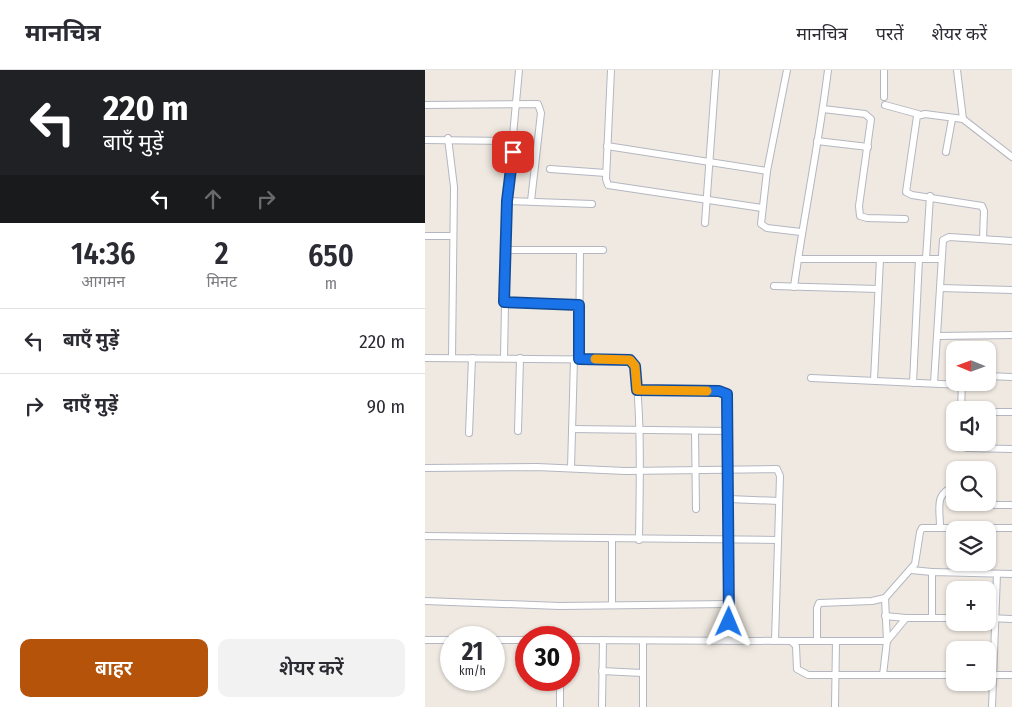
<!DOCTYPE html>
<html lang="hi">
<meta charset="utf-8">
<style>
:root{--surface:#fff;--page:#f2f2f3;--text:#2b2b33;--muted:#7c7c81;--line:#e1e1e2;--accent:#b45309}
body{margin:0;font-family:"Fira Sans Condensed","Noto Sans Devanagari",sans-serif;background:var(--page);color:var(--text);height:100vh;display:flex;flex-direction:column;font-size:19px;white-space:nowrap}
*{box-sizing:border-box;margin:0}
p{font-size:16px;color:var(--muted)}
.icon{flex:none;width:28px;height:28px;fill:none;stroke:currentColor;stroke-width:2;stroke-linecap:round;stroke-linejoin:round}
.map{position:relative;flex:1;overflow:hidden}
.side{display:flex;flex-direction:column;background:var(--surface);width:425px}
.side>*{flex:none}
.banner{background:#202124;color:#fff;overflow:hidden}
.needle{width:32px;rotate:271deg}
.buttons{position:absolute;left:521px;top:271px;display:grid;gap:10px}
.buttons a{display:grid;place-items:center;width:50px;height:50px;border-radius:10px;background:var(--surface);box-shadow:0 1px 4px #0004;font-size:25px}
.speed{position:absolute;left:15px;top:556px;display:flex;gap:10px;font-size:25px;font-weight:700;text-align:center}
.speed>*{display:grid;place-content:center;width:65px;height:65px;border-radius:50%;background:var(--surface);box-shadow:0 1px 4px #0004;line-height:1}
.speed small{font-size:12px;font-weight:400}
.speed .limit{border:8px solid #d22;background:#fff;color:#111}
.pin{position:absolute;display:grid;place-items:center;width:42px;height:42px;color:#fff;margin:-21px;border-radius:10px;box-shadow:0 2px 8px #0006}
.me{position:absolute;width:55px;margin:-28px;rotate:1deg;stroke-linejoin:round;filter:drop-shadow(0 0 4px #0008)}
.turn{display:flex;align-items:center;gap:18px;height:105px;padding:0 20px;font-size:22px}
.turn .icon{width:65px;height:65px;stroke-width:2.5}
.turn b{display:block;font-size:35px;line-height:42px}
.lanes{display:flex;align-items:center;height:48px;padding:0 20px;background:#0003;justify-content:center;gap:25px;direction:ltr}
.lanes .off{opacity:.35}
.eta{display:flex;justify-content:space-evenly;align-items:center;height:85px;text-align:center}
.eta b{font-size:30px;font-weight:600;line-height:35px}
.cta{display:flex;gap:10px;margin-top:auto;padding:10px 20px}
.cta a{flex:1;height:58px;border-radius:10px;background:var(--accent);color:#fff;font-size:20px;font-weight:600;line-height:58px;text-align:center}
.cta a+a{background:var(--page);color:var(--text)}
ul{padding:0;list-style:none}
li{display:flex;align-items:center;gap:15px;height:65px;padding:0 20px;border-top:1px solid var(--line)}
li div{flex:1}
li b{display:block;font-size:19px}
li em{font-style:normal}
header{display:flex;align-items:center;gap:30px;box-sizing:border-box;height:70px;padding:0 25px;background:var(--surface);border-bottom:1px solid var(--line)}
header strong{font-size:24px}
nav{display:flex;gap:28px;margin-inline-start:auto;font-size:18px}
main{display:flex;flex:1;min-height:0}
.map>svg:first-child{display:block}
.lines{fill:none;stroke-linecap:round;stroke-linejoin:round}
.street-casing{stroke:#b4b7c1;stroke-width:8}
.street{stroke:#fff;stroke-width:6}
.route-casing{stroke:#114b97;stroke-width:12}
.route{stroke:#1a73e8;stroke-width:9}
.slow{stroke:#f59e0b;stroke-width:9}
</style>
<header>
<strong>मानचित्र</strong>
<nav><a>मानचित्र</a><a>परतें</a><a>शेयर करें</a></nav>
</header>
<main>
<section class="side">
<div class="banner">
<div class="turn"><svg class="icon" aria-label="left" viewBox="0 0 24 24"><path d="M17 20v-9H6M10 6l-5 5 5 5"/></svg><div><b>220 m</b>बाएँ मुड़ें</div></div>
<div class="lanes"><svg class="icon" aria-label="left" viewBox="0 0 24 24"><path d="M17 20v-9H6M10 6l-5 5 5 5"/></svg><svg class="icon off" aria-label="ahead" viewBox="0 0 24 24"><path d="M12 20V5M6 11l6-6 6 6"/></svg><svg class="icon off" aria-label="right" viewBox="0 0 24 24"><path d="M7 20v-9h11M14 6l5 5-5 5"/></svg></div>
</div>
<div class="eta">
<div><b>14:36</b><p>आगमन</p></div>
<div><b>2</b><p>मिनट</p></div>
<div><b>650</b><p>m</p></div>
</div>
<ul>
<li><svg class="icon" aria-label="left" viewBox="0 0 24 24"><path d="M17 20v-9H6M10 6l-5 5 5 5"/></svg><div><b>बाएँ मुड़ें</b></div><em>220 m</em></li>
<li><svg class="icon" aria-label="right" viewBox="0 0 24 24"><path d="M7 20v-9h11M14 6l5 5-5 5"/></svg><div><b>दाएँ मुड़ें</b></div><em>90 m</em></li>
</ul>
<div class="cta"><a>बाहर</a><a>शेयर करें</a></div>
</section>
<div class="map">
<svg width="587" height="637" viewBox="0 0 587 637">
<rect width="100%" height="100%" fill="#efe9e1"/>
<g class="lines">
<!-- street casing -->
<g class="street-casing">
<g id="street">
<path d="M186,0L181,109L183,115L337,138"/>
<path d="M362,0L342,101L336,154L342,158L376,162"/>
<path d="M532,0L538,49L587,87"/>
<path d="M459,27V0"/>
<path d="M0,35L113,34L116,43L106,131"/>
<path d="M460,35L493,44"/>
<path d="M398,39L440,44L446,49L434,136L435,146L442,148L480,149"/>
<path d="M538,49L500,44L492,46L481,122L487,125L557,136L559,141L558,169"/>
<path d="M23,68L29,117L27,288"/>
<path d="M0,70L89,71"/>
<path d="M392,71L443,77"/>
<path d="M182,76L342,101"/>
<path d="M521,82L527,49"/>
<path d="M125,99L181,103"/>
<path d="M82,131L167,134"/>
<path d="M280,153L291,0"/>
<path d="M0,166H28"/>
<path d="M80,180H178"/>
<path d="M373,189H516"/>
<path d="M501,189L505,126"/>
<path d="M349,216L453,219"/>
<path d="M369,217C379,144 394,73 403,0"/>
<path d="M515,218L587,220"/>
<path d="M79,232L154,235"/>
<path d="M513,266L587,265"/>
<path d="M0,288L205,290C219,304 214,443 214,470"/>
<path d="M79,288L82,131L94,0"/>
<path d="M154,289L155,180"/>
<path d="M562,306L587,307"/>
<path d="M386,308L537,315"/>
<path d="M449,310L455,189"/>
<path d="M488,313L494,189"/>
<path d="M509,313L518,170L524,167L587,171"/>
<path d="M213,320L294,321L302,324L303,571"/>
<path d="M536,340L537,312"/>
<path d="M562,342H587"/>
<path d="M147,359L303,361"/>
<path d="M93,361L95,288"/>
<path d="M270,361L271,439"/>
<path d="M44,363L47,288"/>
<path d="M536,372L537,376L542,378L587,379"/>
<path d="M0,398L112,397L200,401L352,399L355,406L350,571"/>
<path d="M146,398L149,289"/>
<path d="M304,429L354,431"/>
<path d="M570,435H587"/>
<path d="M515,457C515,437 509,424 530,416"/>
<path d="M0,466L352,470"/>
<path d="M486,500L507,502"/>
<path d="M0,531L135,536L304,534"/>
<path d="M187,535V469"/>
<path d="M460,546L481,548"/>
<path d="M507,548V502L587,504"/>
<path d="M562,548L587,549"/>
<path d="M0,570H26"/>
<path d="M69,570H101"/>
<path d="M144,570L366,571L371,576L372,599L383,605H530"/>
<path d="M366,571H462L481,548H530"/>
<path d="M392,571V538L394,533L447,531L460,528L490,494L495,462L497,458H587"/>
<path d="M177,601L217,603"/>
<path d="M458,605L462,571L460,528"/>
<path d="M562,605H587"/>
<path d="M135,610V637"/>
<path d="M177,637L178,570"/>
<path d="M218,637V571"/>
<path d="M410,637L411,571"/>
<path d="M567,637L572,504"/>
</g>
</g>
<!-- street -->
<use href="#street" class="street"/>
</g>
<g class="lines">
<!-- route casing -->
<g class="route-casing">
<path id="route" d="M88,82L82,131L79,232L154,235V289L205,290L210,296L212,320L294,321L302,324L304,552"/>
</g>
<!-- route -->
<use href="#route" class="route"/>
<!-- slow -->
<path class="slow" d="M170,289L205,290L210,296L212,320L282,321"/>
</g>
</svg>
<div class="buttons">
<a><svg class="needle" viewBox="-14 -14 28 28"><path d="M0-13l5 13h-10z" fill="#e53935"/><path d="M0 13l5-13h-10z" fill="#7c7c81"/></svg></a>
<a><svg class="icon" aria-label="sound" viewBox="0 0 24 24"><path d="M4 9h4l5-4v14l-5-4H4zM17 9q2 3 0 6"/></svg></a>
<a><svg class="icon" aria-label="search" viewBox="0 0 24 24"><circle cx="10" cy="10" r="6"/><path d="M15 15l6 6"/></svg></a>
<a><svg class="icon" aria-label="layers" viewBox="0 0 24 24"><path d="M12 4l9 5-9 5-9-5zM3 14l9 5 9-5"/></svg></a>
<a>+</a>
<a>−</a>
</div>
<div class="speed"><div>21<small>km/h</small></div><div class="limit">30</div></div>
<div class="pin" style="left:88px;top:82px;background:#d93025"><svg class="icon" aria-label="arrive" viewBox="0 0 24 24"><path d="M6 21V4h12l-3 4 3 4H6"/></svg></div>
<svg class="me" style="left:304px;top:552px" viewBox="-20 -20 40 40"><path d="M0-17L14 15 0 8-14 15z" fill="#1a73e8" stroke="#fff" stroke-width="4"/></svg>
</div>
</main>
